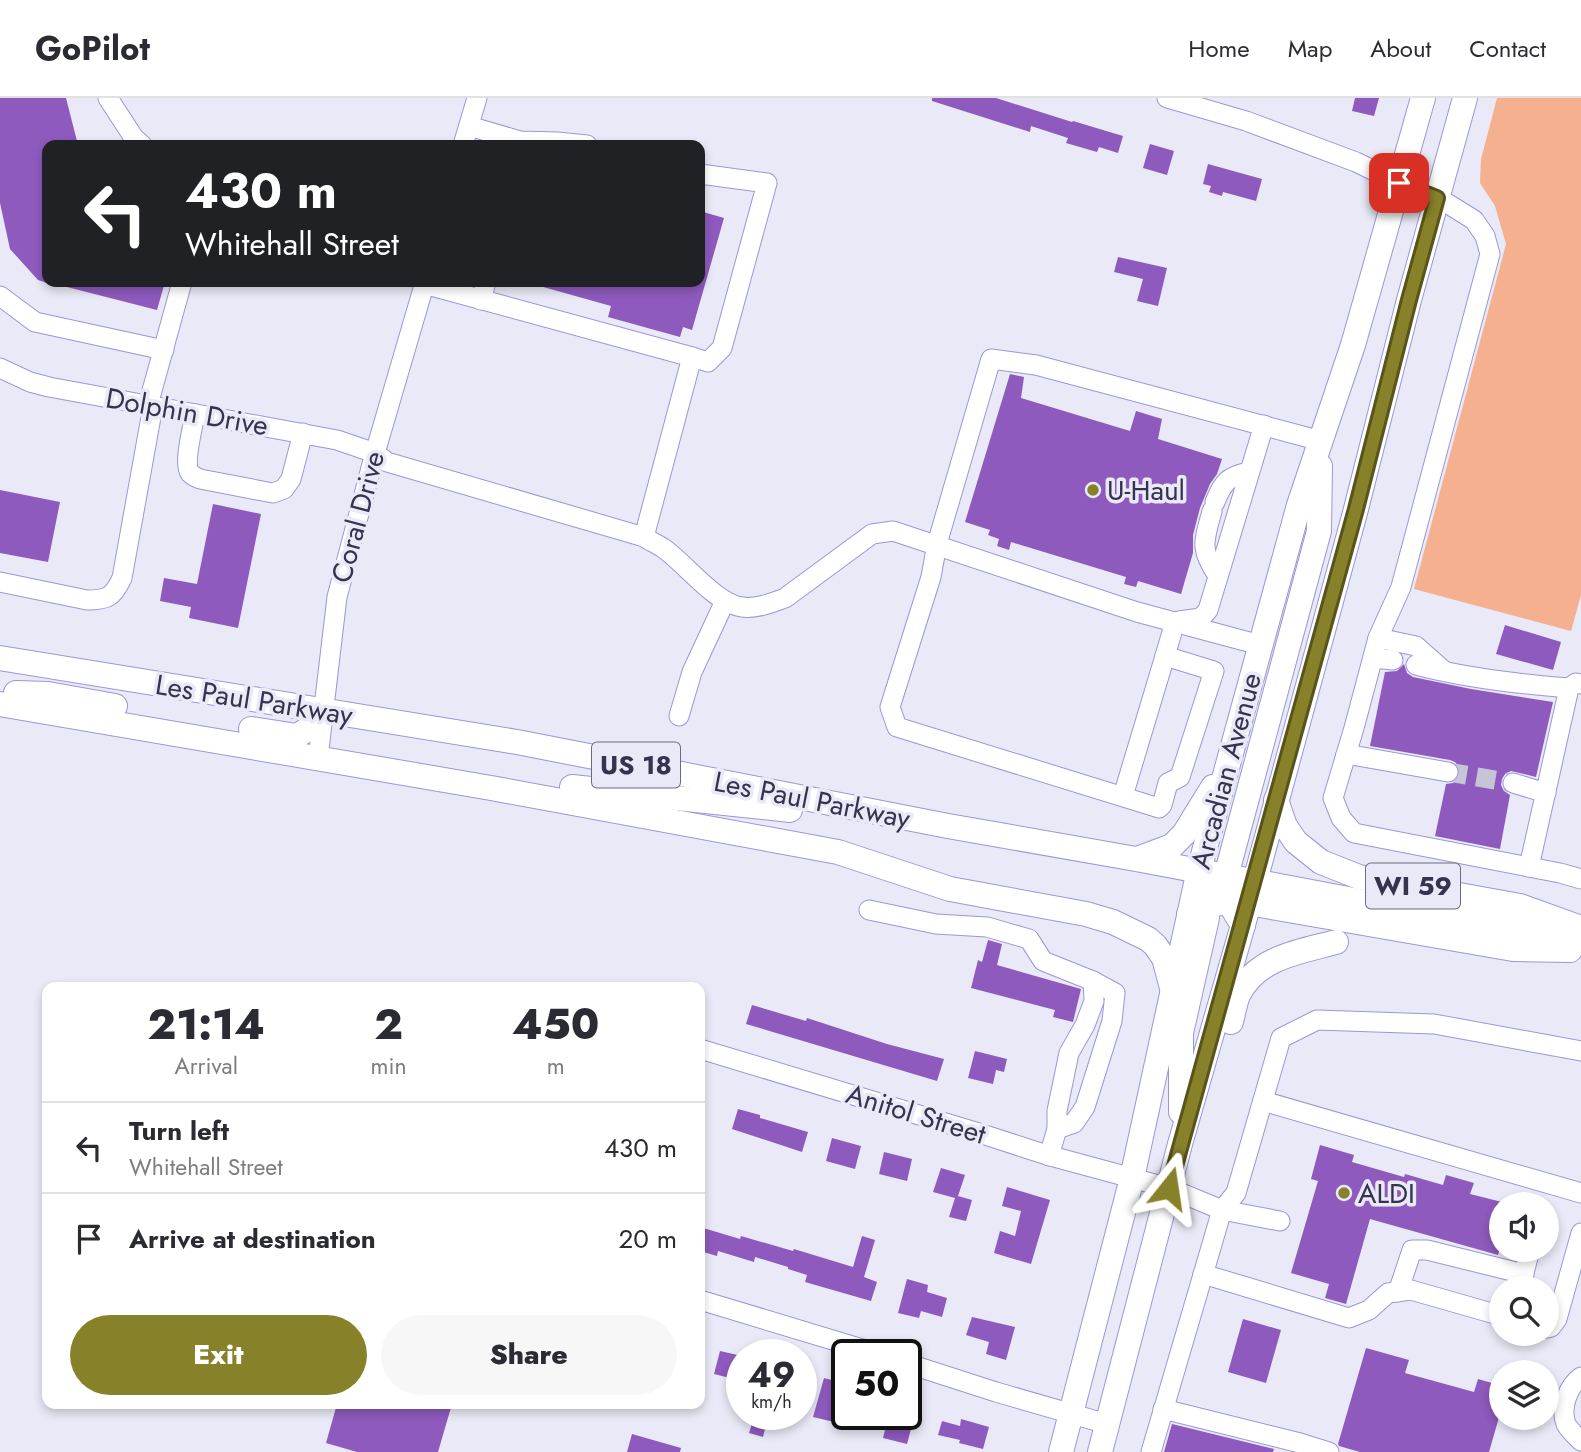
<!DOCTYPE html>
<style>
:root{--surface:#fff;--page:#f7f7f7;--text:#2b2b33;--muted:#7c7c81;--line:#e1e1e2;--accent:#87822a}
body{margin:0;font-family:Jost,sans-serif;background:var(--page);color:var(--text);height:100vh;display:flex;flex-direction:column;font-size:26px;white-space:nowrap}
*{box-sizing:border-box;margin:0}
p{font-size:23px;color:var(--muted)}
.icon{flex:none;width:38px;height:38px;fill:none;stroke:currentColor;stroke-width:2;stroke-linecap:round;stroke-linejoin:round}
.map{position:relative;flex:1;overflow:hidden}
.details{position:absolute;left:42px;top:884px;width:663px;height:427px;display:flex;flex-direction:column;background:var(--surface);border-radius:14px;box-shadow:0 4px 10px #0003}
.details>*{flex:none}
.banner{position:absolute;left:42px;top:42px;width:663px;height:147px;border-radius:14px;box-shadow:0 4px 10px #0003;background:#202124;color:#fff;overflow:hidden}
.buttons{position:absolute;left:1489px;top:1094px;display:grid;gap:14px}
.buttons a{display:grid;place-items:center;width:70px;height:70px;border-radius:50%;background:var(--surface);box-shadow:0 4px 10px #0003;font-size:35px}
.speed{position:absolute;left:726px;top:1241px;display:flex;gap:14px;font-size:35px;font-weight:700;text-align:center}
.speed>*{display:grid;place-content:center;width:91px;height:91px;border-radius:50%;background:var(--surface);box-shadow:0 4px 10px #0003;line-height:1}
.speed small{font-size:18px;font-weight:400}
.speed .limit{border:4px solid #111;border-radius:10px;background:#fff;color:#111}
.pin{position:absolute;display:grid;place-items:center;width:60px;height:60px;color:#fff;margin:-30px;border-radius:14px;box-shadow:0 4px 10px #0006}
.me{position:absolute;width:77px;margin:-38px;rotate:15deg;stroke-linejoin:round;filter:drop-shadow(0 0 5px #0008)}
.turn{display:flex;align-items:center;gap:24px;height:147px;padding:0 28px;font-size:32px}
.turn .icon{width:91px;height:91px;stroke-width:2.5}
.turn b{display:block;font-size:49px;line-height:60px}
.eta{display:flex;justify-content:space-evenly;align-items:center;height:119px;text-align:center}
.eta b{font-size:42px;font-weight:800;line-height:49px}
.cta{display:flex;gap:14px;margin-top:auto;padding:14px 28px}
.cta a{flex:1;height:80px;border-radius:42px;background:var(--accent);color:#fff;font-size:28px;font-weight:800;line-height:80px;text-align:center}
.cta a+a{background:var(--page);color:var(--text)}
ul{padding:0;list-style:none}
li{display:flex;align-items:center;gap:21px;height:91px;padding:0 28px;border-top:2px solid var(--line)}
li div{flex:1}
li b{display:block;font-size:26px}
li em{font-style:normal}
header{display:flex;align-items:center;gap:42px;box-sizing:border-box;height:98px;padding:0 35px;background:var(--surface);border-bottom:2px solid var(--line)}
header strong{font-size:33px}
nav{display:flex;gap:38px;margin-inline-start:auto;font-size:24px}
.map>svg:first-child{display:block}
.green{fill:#f5b08f}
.building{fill:#8e5abd}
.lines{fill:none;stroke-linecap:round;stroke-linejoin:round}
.minor-tunnel{stroke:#c5c5d5;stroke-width:19;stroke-dasharray:19 10;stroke-linecap:butt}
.minor-casing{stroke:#9a97d7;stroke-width:21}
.major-casing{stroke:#9a97d7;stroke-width:26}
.minor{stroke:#fff;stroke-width:19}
.major{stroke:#fff;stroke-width:24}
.route-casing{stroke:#58541b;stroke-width:18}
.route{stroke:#87822a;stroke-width:12}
.poi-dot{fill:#87822a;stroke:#e9e9f7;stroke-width:2.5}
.labels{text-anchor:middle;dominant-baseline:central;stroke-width:7;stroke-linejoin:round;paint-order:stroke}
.shield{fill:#e9e9f7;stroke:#6b6a81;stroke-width:2}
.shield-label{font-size:26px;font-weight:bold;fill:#35334e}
.street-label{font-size:28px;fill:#35334e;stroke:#e9e9f7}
.poi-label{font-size:28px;fill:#35334e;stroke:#e9e9f7;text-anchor:start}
</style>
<header>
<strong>GoPilot</strong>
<nav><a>Home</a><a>Map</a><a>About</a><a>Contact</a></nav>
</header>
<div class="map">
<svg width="1581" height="1354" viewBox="0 0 1581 1354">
<rect width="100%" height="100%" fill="#e9e9f7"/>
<!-- green -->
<path class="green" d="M1497,0H1581V497L1571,533L1414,491L1506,146L1495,108L1480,85L1481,61Z"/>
<!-- building -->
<g class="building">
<path d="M0,0H66L78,47H47V185L38,182L10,151L0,105Z"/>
<path d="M932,0H996L1072,24L1073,23L1123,38L1118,55L1099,49L1097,54L1066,45L1068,40L1031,28L1030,34L932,3Z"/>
<path d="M1355,0H1379L1374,18L1352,13Z"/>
<path d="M1150,46L1174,53L1167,77L1143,70Z"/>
<path d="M1208,66L1262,81L1256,103L1223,94L1222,98L1209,94L1211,88L1203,86Z"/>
<path d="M700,113L724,120L692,232L683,229L680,239L608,219L611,208L536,187L537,184H700Z"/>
<path d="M1118,159L1167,170L1158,208L1137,203L1143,181L1114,174Z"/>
<path d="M63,184H165L157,212L63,188Z"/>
<path d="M1010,276L1024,279L1021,300L1130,333L1136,313L1162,321L1158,341L1222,361L1217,376L1210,386L1200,410L1193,437V455L1181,496L1138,483L1136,489L1124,486L1126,479L1011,444L1009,452L997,448L999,441L988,437L990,432L965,424Z"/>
<path d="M0,392L60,404L48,464L0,455Z"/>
<path d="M213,406L261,416L238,530L189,520L191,509L160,503L164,480L197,486Z"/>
<path d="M1505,527L1561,544L1553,572L1496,556Z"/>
<path d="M1404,566L1407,575L1413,579L1471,591L1553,604L1536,679L1511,673L1505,676L1502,681L1501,687L1504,693L1510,697L1500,751L1435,738L1446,686L1453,685L1457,682L1460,677L1459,669L1455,664L1450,662L1370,648L1385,574L1397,573Z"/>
<path d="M988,842L1002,846L997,867L1081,891L1073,924L1053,919L1055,912L971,890L978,862L982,864Z"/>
<path d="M752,907L806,923L807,920L887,946L944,961L937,983L746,926Z"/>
<path d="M975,953L1007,961L1004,974L996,972L993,986L968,980Z"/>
<path d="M738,1011L760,1017V1020L808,1034L802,1054L732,1031Z"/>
<path d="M832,1040L861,1048L855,1071L826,1063Z"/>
<path d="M1320,1047L1354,1057L1352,1064L1404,1079L1405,1076L1443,1087L1446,1077L1474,1085L1470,1096L1502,1104V1144L1498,1157L1370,1121L1346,1206L1325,1200L1329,1186L1291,1175L1318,1083L1311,1081Z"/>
<path d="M884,1054L912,1061L907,1083L879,1076Z"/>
<path d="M941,1070L965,1077L958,1098L972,1102L966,1123L949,1119L955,1100L933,1094Z"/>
<path d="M1007,1089L1050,1102L1031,1166L994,1155L1000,1133L1015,1138L1021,1113L1002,1108Z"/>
<path d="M700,1129L740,1141L741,1138L793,1153L794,1151L853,1169L862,1138L875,1142L864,1179L877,1184L871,1203L805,1184L807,1177L788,1171V1169L755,1159L754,1164L718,1153L717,1158L700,1153Z"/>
<path d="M907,1181L928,1187L927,1194L947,1200L942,1219L921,1213L919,1220L898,1215Z"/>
<path d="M972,1219L1015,1229L1006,1262L986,1256L989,1244L966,1237Z"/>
<path d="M1243,1221L1281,1232L1266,1285L1228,1274Z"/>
<path d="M1366,1250L1409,1262L1405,1275L1474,1294L1478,1281L1502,1288V1309L1489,1354H1360L1339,1348L1338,1346Z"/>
<path d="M720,1253L742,1258V1283L714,1276Z"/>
<path d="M824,1280L847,1286V1314L838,1311L834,1324L813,1319Z"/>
<path d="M337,1306H452L438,1354H357L326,1345Z"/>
<path d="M889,1316H915L907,1346L883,1340Z"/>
<path d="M754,1319L767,1323L763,1339L749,1335Z"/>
<path d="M961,1321L989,1329L983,1351L959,1345L960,1342L938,1337L942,1323L960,1328Z"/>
<path d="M1172,1326L1274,1351L1273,1354H1164Z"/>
<path d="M632,1336L681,1350L680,1354H627Z"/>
</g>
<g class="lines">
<!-- minor-tunnel -->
<path class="minor-tunnel" d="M1448,674L1513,685"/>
<!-- minor casing -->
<g class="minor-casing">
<g id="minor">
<path d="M108,0L134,40L142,47"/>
<path d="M1167,0L1246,23L1356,64L1399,85L1437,99L1474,122L1485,138L1490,156L1401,489L1378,540L1354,630L1333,700L1341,720L1354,735L1560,775L1581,781"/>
<path d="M469,28L520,43L557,44L587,47"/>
<path d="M463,47L477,0"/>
<path d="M424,186L692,259L644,439"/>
<path d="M0,198L35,224L164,252"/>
<path d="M481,202L486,184"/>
<path d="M692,259L708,264L722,250L767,85L700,76"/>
<path d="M0,270L30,284L49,289L337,342L375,355L387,364L644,439C650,443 657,446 663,450C685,465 716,506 742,509C756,511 772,505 785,500L872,436L893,433L1137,514L1260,547"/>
<path d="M148,307L182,184"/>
<path d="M195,316C193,329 183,365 190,375C193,378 195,379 200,381L273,395L284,391L291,381L303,335"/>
<path d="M1215,404C1223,384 1228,378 1249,374"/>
<path d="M1212,413C1204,444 1199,450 1218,478"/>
<path d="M0,484L87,502C108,502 113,499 122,480L153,308"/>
<path d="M1179,523L1201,520L1208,512L1264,327"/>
<path d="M1175,524L1165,558L1214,573L1180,679L1168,685L1162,707L1159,710L897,629L890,609L931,479L937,446L991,261L1036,267L1321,343"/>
<path d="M1378,540L1416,548L1443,572"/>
<path d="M1373,560L1393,562"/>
<path d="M1416,567C1466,580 1517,586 1569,590"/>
<path d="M679,618L692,574L725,503"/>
<path d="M1346,656L1448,674"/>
<path d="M318,660L337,499L375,355L425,184"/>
<path d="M1513,685L1546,695"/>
<path d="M1123,698L1165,558"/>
<path d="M1529,769L1569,590L1576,585L1581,586"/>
<path d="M869,812L936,826L987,829L1029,841L1043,863L1093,883L1115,895L1112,923L1085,1009L1074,1025L1057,1031"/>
<path d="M700,951L979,1035L1047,1057L1169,1090L1222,1112L1280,1123"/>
<path d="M1263,1003L1581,1095"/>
<path d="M1049,1058L1057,1031V1013L1069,955L1085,927L1094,903L1093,883"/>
<path d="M1203,1176L1349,1220L1369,1212L1388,1195L1411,1192L1502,1218"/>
<path d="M1520,1190L1530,1152"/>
<path d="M1398,1194L1412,1152H1427L1524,1176"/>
<path d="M700,1202L879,1256"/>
<path d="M1547,1230L1551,1229L1557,1221L1581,1135"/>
<path d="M906,1265L996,1294L1107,1326"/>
<path d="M1581,1279C1568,1288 1560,1310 1566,1326C1569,1332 1576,1338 1581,1343"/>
<path d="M1163,1311L1300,1345L1329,1354"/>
<path d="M1151,1354L1222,1112L1236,1095L1281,940L1317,922L1434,926L1581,953"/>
</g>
</g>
<!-- major casing -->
<g class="major-casing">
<g id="major">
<path d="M0,560L517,644L948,728L1136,761L1364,804L1581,842"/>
<path d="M16,595L48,596L115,608"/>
<path d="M0,606L491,690L838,754L950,791L1086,816L1113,824L1148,841L1155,847L1164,860L1172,890"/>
<path d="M251,631L297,638L308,631L324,613"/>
<path d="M572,689L790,712"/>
<path d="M1276,702L1285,728L1296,744L1321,764L1359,779L1520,808L1581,830"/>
<path d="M1140,760L1172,748L1184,736L1213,689"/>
<path d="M1189,816C1211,805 1223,803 1248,805L1513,851L1570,852"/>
<path d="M1243,827C1230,807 1226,802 1226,778L1319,433L1320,368"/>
<path d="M1231,924C1233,915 1235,905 1238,897C1257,859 1299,854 1336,844"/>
<path d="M1181,1014V935L1207,820V795"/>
<path d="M1061,1354L1132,1080L1199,772L1299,407L1353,247L1423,0"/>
<path d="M1100,1354L1180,1046L1243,827L1356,411L1409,202L1465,0"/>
</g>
</g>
<!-- minor -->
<use href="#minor" class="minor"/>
<!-- major -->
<use href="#major" class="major"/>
</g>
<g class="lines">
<!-- route casing -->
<g class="route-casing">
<path id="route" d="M1169,1090L1356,411L1409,202L1437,100L1399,85"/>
</g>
<!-- route -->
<use href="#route" class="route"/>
</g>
<!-- markers -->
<g class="poi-dot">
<circle cx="1093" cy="392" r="7"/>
<circle cx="1344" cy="1095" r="7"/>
</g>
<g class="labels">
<!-- shield labels -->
<g class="shield">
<rect x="592" y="644.5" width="88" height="45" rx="5"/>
<rect x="1366" y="765.5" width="94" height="45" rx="5"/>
</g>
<g class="shield-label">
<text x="636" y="667">US 18</text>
<text x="1413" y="788">WI 59</text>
</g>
<!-- street labels -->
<g class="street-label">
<text transform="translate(187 314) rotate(10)">Dolphin Drive</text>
<text transform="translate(358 419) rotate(-75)">Coral Drive</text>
<text transform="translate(254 602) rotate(9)">Les Paul Parkway</text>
<text transform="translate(1226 673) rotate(-75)">Arcadian Avenue</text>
<text transform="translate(812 702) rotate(11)">Les Paul Parkway</text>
<text transform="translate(916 1016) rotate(17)">Anitol Street</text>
</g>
<!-- poi labels -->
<g class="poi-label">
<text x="1107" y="392">U-Haul</text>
<text x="1358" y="1095">ALDI</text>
</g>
</g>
</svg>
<div class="buttons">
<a><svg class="icon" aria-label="sound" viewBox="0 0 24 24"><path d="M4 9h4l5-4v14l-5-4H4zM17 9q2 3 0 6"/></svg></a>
<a><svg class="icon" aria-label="search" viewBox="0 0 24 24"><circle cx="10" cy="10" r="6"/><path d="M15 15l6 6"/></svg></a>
<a><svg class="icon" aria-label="layers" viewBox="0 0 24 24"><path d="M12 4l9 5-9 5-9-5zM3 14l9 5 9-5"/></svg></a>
</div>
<div class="speed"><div>49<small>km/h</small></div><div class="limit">50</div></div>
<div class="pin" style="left:1399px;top:85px;background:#d93025"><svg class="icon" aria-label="arrive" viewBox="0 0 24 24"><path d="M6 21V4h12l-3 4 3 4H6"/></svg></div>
<svg class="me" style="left:1169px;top:1090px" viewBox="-20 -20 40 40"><path d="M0-17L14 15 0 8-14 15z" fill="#87822a" stroke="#fff" stroke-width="4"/></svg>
<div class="banner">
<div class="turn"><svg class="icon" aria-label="left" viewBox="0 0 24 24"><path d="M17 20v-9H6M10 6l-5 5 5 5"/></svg><div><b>430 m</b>Whitehall Street</div></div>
</div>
<section class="details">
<div class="eta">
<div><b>21:14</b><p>Arrival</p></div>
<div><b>2</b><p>min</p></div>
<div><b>450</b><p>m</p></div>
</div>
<ul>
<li><svg class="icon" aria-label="left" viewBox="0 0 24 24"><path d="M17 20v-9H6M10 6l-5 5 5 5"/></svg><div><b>Turn left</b><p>Whitehall Street</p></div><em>430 m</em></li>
<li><svg class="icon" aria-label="arrive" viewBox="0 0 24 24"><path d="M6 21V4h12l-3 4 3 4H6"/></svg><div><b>Arrive at destination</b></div><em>20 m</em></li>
</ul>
<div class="cta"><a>Exit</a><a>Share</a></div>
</section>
</div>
